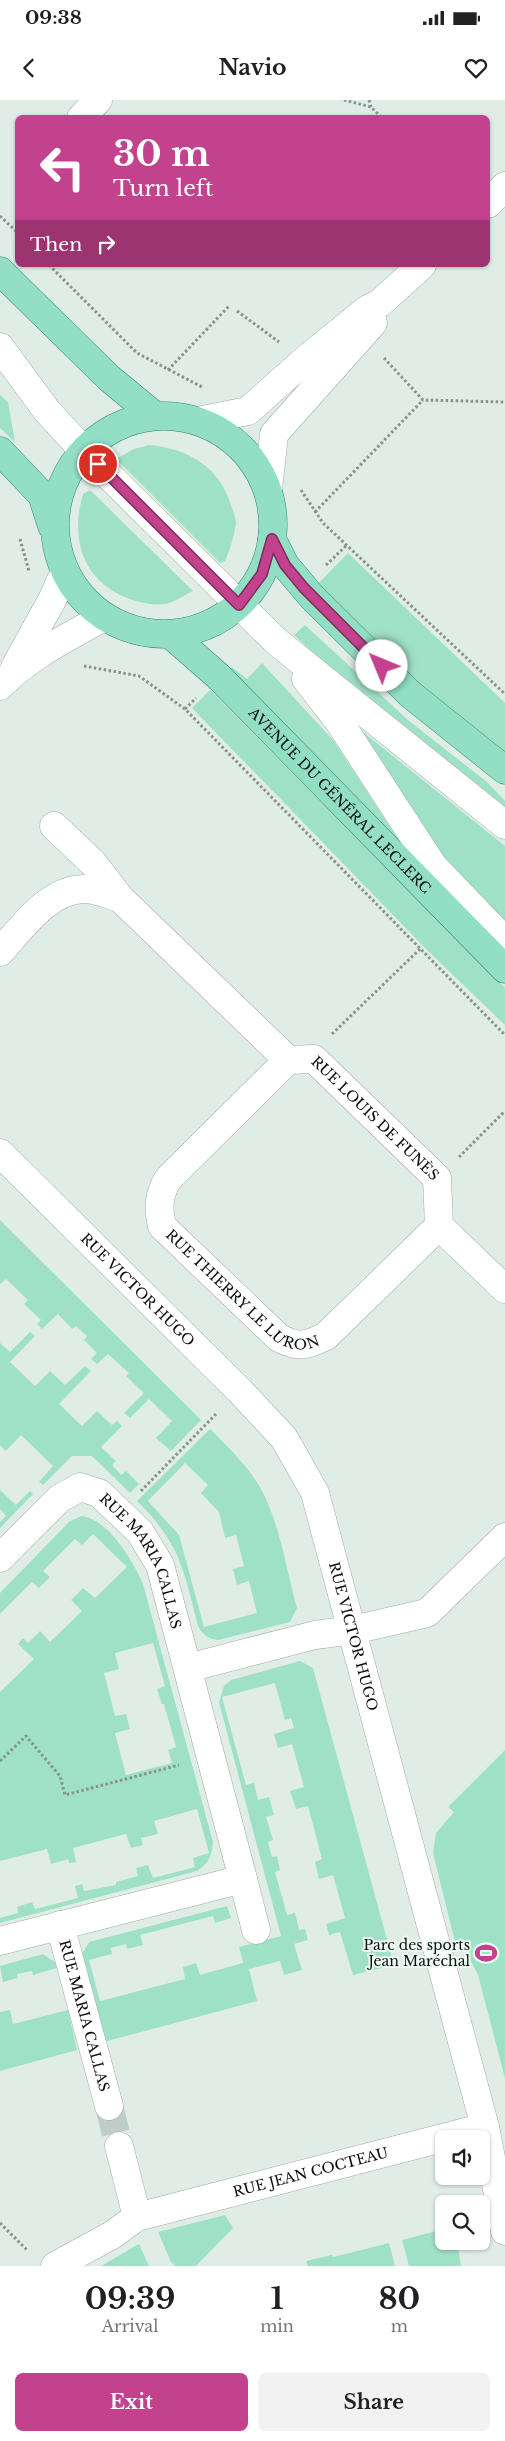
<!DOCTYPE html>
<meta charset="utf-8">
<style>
:root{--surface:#fff;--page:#f2f2f2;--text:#202124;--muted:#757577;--accent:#c2428e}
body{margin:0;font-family:"Libre Baskerville",serif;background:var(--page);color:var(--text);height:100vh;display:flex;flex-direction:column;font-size:19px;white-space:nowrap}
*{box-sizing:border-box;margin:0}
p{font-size:16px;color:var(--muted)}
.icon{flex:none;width:28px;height:28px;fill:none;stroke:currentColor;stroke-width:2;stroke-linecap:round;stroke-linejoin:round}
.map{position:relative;height:2166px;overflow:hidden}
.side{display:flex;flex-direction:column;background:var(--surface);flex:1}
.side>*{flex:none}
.guide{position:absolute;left:15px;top:15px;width:475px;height:152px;border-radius:8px;box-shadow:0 1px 4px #0004;background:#c2428e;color:#fff;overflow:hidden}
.controls{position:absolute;left:435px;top:2030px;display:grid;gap:10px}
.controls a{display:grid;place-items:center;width:55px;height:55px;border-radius:8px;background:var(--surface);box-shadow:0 1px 4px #0004;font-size:25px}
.pin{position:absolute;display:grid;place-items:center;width:42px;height:42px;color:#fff;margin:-21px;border:2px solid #fff;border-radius:50%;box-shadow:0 1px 5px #0007}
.me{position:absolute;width:55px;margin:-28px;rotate:315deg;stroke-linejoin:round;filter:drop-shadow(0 0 4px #0008)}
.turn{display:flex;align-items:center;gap:18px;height:105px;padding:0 15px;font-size:22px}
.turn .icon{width:65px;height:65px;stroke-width:2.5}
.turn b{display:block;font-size:35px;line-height:42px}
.then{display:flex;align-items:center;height:48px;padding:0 15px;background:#0003;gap:10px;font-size:19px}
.eta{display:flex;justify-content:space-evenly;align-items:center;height:85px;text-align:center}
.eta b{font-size:30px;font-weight:700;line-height:35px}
.primary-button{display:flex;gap:10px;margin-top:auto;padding:10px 15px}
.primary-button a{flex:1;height:58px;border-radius:8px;background:var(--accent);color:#fff;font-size:20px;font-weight:700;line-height:58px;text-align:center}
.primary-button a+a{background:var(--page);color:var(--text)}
.status{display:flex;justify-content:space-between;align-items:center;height:35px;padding:0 25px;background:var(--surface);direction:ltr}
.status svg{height:14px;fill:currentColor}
header{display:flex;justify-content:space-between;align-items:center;height:65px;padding:0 15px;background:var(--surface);font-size:22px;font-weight:700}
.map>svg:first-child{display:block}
.green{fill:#9fe1c7;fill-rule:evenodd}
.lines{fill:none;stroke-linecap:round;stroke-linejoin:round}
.minor-tunnel{stroke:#c0ccc6;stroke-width:28;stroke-dasharray:28 14;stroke-linecap:butt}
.minor-casing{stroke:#9faba6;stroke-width:29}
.major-casing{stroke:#34886c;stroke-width:29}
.path{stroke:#88918d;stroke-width:3;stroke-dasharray:2.5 2.5;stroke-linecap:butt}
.minor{stroke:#fff;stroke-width:28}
.major{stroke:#92dfc5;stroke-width:28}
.route-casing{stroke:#7e2b5c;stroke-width:12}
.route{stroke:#c2428e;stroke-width:9}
.labels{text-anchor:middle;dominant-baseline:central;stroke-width:4;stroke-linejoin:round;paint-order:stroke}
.street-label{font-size:14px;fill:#0a0e0c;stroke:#edfaf4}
.poi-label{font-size:14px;fill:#0a0e0c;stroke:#edfaf4;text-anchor:end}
</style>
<div class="status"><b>09:38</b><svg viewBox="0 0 49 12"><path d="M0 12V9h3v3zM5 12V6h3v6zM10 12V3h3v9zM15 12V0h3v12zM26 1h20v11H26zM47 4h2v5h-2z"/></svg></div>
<header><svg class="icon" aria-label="back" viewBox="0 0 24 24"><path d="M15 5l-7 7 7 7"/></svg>Navio<svg class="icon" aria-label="heart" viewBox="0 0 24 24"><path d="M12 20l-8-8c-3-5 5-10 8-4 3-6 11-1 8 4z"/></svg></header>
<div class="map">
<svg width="505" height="2166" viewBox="0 0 505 2166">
<rect width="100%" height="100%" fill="#e0ede7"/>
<!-- green -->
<g class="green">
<path d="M0,295L8,302L15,342L0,328Z"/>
<path d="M149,345C187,348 220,367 231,405C233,411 236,418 236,424C234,437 230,449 225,461L220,463L116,359L134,349Z"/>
<path d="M90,390L193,491C184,495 174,503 165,504C154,506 137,502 127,498C82,480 70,438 83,394Z"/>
<path d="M348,453L505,603V654L409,578L317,485Z"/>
<path d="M305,525L408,620L487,682L505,701V716L379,613L294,535Z"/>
<path d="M262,563L333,640L417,768L228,573L232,567L247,579Z"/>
<path d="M210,590L505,888V925L428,851L192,608Z"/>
<path d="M348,620L505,746V824L439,755Z"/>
<path d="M0,1120L201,1320L171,1351L156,1338L172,1321L149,1299L130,1318L124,1313L144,1293L126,1276L129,1273L108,1254L97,1264L91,1259L97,1253L84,1240L87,1236L76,1226L72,1229L58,1214L42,1229L37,1224L41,1220L24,1204L28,1200L6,1179L0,1184Z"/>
<path d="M30,1232L35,1236L10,1262L35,1286L50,1271L65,1285L85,1266L91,1271L59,1304L82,1326L97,1311L112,1325L117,1321L122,1326L101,1347L116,1361L112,1365L121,1375L126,1371L139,1384L130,1393L92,1356H72L43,1385L39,1382L53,1366L21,1335L6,1351L0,1345V1243L10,1252Z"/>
<path d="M210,1329C228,1347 246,1364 260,1387C280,1423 286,1469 297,1508L290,1522L218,1540C208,1539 203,1535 198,1526C184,1471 180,1443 137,1401ZM185,1363L208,1385L201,1393L219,1412L225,1438L236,1435L244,1466L233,1469L237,1485L249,1481L257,1513L204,1527L179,1435L148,1401Z"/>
<path d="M0,1390L16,1405L30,1391L33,1394L0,1428V1422L6,1416L0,1409Z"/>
<path d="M82,1416C109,1420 133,1461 143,1484L213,1742C212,1756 209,1763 197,1771L0,1823V1818L18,1813L17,1807L32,1802L35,1809L78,1798L75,1786L82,1784L84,1791L116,1785V1782L138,1776L136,1768L148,1765L153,1778L195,1767L193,1758L209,1753L197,1709L154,1721L158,1734L141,1738L143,1745L131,1748L126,1734L73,1748L76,1762L69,1763L68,1759L51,1764L47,1749L0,1761V1592L34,1559L18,1544L23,1538L28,1543L40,1531L50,1542L82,1511L71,1500L83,1488L95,1498L127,1467L93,1434L82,1445L75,1439L43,1471L50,1477L39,1488L32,1482L0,1514V1493L70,1421ZM153,1543L165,1586L157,1589L162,1604H164L176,1647L168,1650L172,1663L126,1675L115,1633L130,1629L126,1614L115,1616L104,1573L119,1569L115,1553Z"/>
<path d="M300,1561L313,1568L394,1865L353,1875L340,1832L329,1835L326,1824L345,1818L333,1775L319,1779L315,1762L322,1759L308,1706L296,1709L290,1691L304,1687L292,1644L278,1648L274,1634L294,1628L291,1618L285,1620L275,1583L222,1597L246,1685L254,1683L258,1700L269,1697L274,1715L266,1717L273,1740L268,1742L272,1757L277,1756L280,1770L275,1772L287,1815L295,1813L299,1830L305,1829L308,1840L294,1844L302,1870L284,1875L280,1861L249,1869L257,1901L104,1942L81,1856L89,1842L227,1806L231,1818L215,1823L213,1816L140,1835L143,1845L127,1849L126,1844L111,1848L112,1854L89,1860L100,1901L185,1879L183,1867L196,1863L200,1875L243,1863L239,1847L281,1836L219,1602L224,1586L231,1580Z"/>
<path d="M505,1650V1978L478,1875L461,1842H455L433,1753L436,1733L454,1712L448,1707Z"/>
<path d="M43,1854L56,1863L57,1868L33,1875L32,1871L17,1874L18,1878L3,1882L0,1866Z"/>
<path d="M10,1910L13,1924L68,1910L77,1950L0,1971V1912Z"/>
<path d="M225,2115L233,2128L196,2166H175L171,2162L158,2132Z"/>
<path d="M444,2129V2141H457L461,2166H409L402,2140Z"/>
<path d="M389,2143L395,2166H308L306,2161L332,2155L333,2157Z"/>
<path d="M139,2144L149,2166H101Z"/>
</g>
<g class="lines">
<!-- minor-tunnel -->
<path class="minor-tunnel" d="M109,2006L119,2046"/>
<!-- minor casing -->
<g class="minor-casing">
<g id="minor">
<path d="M81,18L98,0"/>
<path d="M488,104L505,86"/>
<path d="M0,247L47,311L83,350L277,542L505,725"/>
<path d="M198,321L248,311L305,260L368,209L380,203L422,165"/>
<path d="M268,390L274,334L373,223"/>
<path d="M15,567L52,500L65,471"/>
<path d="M306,579L340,623L433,766L505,841"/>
<path d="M0,586C29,556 68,537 104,517"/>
<path d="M54,726L93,763L120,798"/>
<path id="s1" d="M0,852C22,828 47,791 82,789C94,788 109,795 120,798L288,960L314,959L437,1078L439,1126L505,1189"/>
<path id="s2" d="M288,960L168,1079C158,1096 158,1108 162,1126L279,1238C299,1248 306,1246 326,1236L439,1126"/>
<path id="s3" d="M0,1053L240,1291L284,1338L315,1393L485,2027L505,2131"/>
<path id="s4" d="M0,1458L59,1399L80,1387L99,1393L140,1432L160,1465L243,1779L0,1841"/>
<path d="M188,1568L315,1535L353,1530L427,1513L505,1437"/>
<path d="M243,1779L256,1830"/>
<path id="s5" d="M60,1825L109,2006"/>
<path d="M119,2046L137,2117"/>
<path id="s6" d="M55,2166L112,2135L137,2117L485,2027"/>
</g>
</g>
<!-- major casing -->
<g class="major-casing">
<g id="major">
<path d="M0,171L109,278L155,316"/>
<circle cx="164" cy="425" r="109"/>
<path d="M0,351L42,395L52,426"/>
<path d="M272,439L285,465L312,497L410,594L505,670"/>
<path id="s7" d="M170,534L218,576L505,869"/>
</g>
</g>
<!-- path -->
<g class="path">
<path d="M344,0L371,7L382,18"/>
<path d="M369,0L371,7"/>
<path d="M0,116L18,133"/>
<path d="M49,165L137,253L202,287"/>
<path d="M237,211L279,242"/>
<path d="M384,258L423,300L505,302"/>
<path d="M168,270L230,205"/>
<path d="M301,390L323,423L505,594"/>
<path d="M315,412L423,300"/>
<path d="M20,439L29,471"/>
<path d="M326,465L347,445"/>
<path d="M84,566L139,576L185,609L505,935"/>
<path d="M185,609L196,598"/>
<path d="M332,934L420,849"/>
<path d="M459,1057L505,1011"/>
<path d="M141,1391L217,1313"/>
<path d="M0,1661L26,1636L60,1676L65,1695L179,1665"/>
<path d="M0,2123L27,2150"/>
</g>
<!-- minor -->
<use href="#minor" class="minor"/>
<!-- major -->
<use href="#major" class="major"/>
</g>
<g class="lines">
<!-- route casing -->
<g class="route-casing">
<path id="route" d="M98,364L239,505L262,474L272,439L285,465L304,488L382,566"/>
</g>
<!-- route -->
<use href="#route" class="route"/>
</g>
<!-- icons -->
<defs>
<g id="stadium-bare" transform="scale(1.725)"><path d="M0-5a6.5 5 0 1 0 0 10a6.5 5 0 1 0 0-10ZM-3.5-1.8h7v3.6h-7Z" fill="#c2428e" stroke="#edfaf4" stroke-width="2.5" paint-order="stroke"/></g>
</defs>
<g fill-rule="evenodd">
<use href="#stadium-bare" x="486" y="1853"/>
</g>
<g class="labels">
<!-- street labels -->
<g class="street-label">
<text stroke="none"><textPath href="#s7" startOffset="238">AVENUE DU GÉNÉRAL LECLERC</textPath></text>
<text stroke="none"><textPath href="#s1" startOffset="490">RUE LOUIS DE FUNÈS</textPath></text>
<text stroke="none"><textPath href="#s2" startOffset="324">RUE THIERRY LE LURON</textPath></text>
<text stroke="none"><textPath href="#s3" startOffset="194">RUE VICTOR HUGO</textPath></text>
<text stroke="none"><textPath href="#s4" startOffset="210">RUE MARIA CALLAS</textPath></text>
<text stroke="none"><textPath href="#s3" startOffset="614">RUE VICTOR HUGO</textPath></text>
<text stroke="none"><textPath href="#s5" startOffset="94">RUE MARIA CALLAS</textPath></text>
<text stroke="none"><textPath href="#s6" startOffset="275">RUE JEAN COCTEAU</textPath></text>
</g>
<!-- poi labels -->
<g class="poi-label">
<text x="470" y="1845">Parc des sports<tspan x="470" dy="16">Jean Maréchal</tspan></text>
</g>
</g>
</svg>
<div class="controls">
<a><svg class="icon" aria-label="sound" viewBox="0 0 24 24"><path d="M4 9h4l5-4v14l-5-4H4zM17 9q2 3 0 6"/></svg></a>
<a><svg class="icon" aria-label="search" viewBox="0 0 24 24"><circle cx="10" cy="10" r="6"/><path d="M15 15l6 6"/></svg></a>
</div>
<div class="pin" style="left:98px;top:364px;background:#d93025"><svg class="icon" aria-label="arrive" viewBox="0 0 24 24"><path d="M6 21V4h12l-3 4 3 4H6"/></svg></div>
<svg class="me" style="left:382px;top:566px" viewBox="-20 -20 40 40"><circle r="19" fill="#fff"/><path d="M0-13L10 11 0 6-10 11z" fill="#c2428e"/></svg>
<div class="guide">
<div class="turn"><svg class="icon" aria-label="left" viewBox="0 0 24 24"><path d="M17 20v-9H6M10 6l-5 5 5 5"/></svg><div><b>30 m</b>Turn left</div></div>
<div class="then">Then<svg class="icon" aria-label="right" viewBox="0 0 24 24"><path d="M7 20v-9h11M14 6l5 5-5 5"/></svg></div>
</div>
</div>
<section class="side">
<div class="eta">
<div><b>09:39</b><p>Arrival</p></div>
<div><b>1</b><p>min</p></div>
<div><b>80</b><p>m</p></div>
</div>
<div class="primary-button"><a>Exit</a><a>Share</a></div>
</section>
